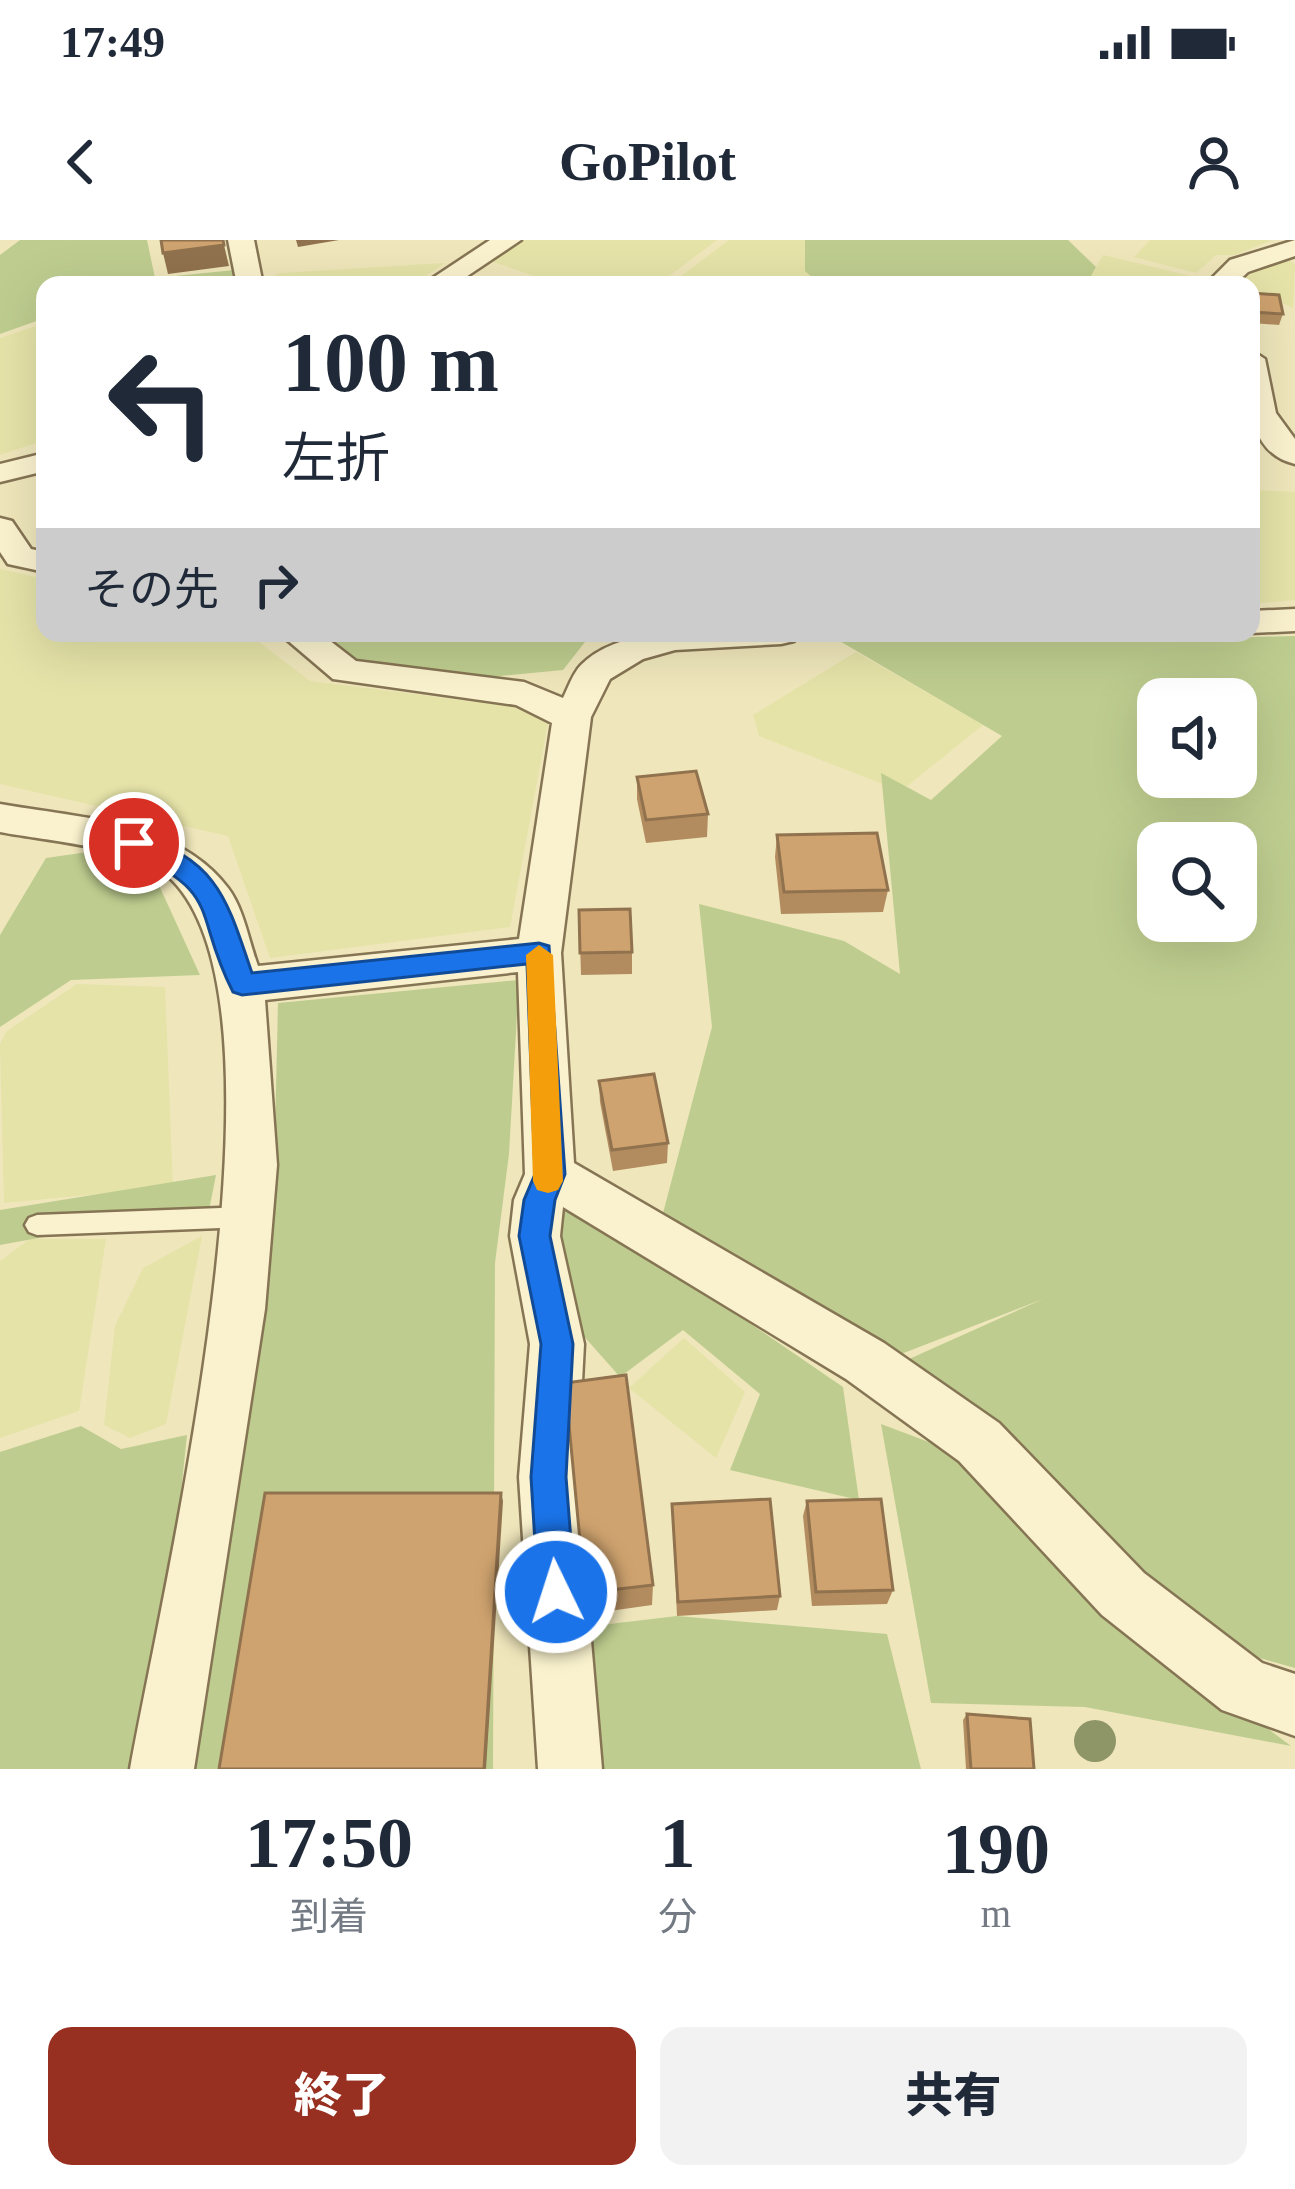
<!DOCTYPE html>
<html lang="ja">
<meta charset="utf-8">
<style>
:root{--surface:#fff;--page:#f2f2f3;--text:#1f2937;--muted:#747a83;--accent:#983022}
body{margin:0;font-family:"Times New Roman","Noto Sans JP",serif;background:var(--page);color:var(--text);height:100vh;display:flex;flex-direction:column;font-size:45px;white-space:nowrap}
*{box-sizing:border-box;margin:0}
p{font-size:39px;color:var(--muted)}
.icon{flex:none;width:66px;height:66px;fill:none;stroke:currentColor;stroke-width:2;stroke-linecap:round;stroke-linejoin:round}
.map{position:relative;height:1529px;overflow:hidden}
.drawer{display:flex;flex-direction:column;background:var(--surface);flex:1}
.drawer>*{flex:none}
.top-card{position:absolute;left:36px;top:36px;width:1224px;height:366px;border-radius:24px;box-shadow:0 12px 48px #0002;background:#fff;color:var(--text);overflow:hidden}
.controls{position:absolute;left:1137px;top:438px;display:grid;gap:24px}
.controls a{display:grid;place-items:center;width:120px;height:120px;border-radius:24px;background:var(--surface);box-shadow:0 12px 48px #0002;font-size:60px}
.pin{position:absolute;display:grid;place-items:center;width:102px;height:102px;color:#fff;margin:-51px;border:6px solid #fff;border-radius:50%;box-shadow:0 3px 12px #0007}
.me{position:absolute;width:132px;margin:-66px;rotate:356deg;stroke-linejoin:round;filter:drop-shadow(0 0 9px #0008)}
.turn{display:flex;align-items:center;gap:42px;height:252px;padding:0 48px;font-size:54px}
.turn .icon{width:156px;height:156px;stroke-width:2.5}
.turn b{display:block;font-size:84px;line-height:102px}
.then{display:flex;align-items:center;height:114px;padding:0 48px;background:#0003;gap:24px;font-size:45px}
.eta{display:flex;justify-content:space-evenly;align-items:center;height:204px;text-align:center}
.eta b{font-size:72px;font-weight:800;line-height:84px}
.primary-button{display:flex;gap:24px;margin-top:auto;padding:24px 48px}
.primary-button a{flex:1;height:138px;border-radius:24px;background:var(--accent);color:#fff;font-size:48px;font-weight:800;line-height:138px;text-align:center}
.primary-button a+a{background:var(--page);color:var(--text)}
.status{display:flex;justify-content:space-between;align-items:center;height:84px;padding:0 60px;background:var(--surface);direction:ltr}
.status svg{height:33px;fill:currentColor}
header{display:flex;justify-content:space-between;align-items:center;height:156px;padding:0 48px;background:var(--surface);font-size:54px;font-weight:800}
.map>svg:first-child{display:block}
.farmland{fill:#e5e3a8}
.green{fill:#becd8f;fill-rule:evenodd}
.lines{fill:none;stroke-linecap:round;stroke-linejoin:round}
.service-casing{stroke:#867554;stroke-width:5}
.minor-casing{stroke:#867554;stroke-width:5}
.service{fill:#faf2ce;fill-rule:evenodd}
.minor{fill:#faf2ce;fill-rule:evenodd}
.tree{fill:#8e9566}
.wall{fill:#b28c5f}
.shaded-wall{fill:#91724e}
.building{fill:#cfa36f;stroke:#91724e;stroke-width:3}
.route{fill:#1a73e8;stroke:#114b97;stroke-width:3}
.slow{fill:#f59e0b}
</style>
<div class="status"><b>17:49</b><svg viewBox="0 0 49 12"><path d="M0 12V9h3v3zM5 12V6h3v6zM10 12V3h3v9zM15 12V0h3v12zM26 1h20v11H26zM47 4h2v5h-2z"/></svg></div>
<header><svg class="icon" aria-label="back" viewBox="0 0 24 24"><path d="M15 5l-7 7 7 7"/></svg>GoPilot<svg class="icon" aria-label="person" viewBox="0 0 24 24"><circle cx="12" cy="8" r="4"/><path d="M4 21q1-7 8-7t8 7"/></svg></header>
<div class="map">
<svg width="1295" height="1529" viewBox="0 0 1295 1529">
<rect width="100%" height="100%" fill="#efe6bb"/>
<!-- farmland -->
<g class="farmland">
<path d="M525,0H717L657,45H560L491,21Z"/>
<path d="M729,0H805V30L821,45H669Z"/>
<path d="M1150,0H1272L1235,15H1216L1196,33L1134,17Z"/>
<path d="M1103,15L1199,38L1196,45H1086Z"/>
<path d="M1284,18L1295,24L1293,68L1235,40L1244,29Z"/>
<path d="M445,23L413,45H252L280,33Z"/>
<path d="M45,83V200L0,215V98Z"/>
<path d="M1251,250L1295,252V360L1251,364Z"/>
<path d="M0,329L45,339V393H247L310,441L516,467L548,483L510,687L270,718L228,596L0,544Z"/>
<path d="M856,412L983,485L901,551L759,496L753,475Z"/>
<path d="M77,744L165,747L173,947L4,963L0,804L7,791Z"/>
<path d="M202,996L166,1184L130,1198L104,1185L115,1086L143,1028Z"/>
<path d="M30,999H106L79,1171L0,1198V1021Z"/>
<path d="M684,1098L745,1152L716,1218L629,1148Z"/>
</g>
<!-- green -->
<g class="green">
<path d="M20,0H147L155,38L235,30L232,45H45V78L0,94V15Z"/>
<path d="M805,0H1068L1096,27L1086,45H821L805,31Z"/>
<path d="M308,393H592L563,430L480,438L347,421Z"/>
<path d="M826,393H1115L1177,399L1295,396V1428L1175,1394L880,1132L1043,1059L883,1121L663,973L712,787L699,664L844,701L900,734L881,533L931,560L1002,496ZM1158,459H1236V537H1158ZM1158,603H1236V681H1158Z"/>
<path d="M88,612L157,641L200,735L71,740L0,787V695L46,618Z"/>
<path d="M519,740L509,914L495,1023L493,1529H186L274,935L278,763Z"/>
<path d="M216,935L208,975L115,984L0,1005V970Z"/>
<path d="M570,960L843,1147L859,1260L730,1230L760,1154L683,1090L620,1137L574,1085L553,991Z"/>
<path d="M881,1184L971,1218L1156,1404L1291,1506L1085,1467L931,1463Z"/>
<path d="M81,1186L121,1209L187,1195L152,1529H0V1212Z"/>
<path d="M677,1376L887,1394L921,1529H570L559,1390Z"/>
</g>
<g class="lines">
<!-- service casing -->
<g class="service-casing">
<path id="service" d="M247,967L255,970L259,977L255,984L247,987L37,995L29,992L25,985L29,978L37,975Z"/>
</g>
<!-- minor casing -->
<g class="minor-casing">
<g id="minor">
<path d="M228,0H254L263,45H237Z"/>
<path d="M490,0H521L454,45H422Z"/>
<path d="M1295,0V16L1248,32L1234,45H1205L1230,20Z"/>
<path d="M1251,110L1265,119L1276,173L1295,199V224C1242,211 1251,152 1251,110Z"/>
<path d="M45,213V231L0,242V224Z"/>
<path d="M0,278L12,281L31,309L45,312V332L8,324L0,312Z"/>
<path d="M1295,369V391L1251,393V371Z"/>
<path d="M279,393H320L356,421L524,442L563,458C568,448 573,433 581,425C627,378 738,393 799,393L794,401L781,404L675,410L643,419L610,439L591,477L561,713L574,923L884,1103L999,1183L1144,1333L1262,1423L1295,1434V1496L1222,1470L1102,1375L959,1221L846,1139L563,967L560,996L584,1104L577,1237L602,1529H538L519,1237L530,1104L510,996L514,960L525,934L518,732L265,760L277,925L265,1069L194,1529H130C162,1349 301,774 173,641C141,607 46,601 0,592V564C78,578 177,580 228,648C244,669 249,702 258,726L519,699L552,483L516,465L333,439Z"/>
</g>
</g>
<!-- service -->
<use href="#service" class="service"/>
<!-- minor -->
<use href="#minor" class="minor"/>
</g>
<!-- trees -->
<circle class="tree" cx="1095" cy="1501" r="21"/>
<!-- wall -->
<g class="wall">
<path d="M1251,53L1283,74L1279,85L1251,83Z"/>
<path d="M637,537L708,574L707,597L646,603L637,559Z"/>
<path d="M777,595L888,650L883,672L781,674L775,617Z"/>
<path d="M579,670L632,712V734L581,735Z"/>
<path d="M599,841L668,903L667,923L613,931L600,862Z"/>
<path d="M565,1143L653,1345L652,1365L588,1374Z"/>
<path d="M807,1261L893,1350L887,1364L812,1366L803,1276Z"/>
<path d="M672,1264L780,1356L777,1370L677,1376Z"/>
<path d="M967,1474L1034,1529H966L963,1480Z"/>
</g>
<!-- shaded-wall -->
<g class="shaded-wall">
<path d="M296,0H339L298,7Z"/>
<path d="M224,5L229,26L168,34L163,13Z"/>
<path d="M501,1253L503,1261L486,1529H484Z"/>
</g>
<!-- building -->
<g class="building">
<path d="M161,0H223L224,5L163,13Z"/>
<path d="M1251,53L1279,55L1283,74L1251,72Z"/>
<path d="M696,531L708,574L646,580L637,537Z"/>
<path d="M877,593L888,650L784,652L777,595Z"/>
<path d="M630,669L632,712L580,713L579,670Z"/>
<path d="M654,834L668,903L612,910L599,841Z"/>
<path d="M626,1135L653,1345L585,1353L565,1143Z"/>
<path d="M265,1253H501L484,1529H219Z"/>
<path d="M770,1259L780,1356L678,1362L672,1264Z"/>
<path d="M881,1259L893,1350L816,1352L807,1261Z"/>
<path d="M967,1474L1030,1479L1034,1529H971Z"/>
</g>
<!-- route -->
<path class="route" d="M134,594C218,620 226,657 252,733L539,703L549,706L565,934L555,960L550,996L573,1104L566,1237L575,1352L569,1365L556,1370L544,1365L538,1352L531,1237L541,1104L519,996L524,960L535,934L527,724L242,755L233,752C191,670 226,655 125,609L121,603Z"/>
<!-- slow -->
<path class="slow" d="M539,705L553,715L563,941L558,950L548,953L537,950L533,941L526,715Z"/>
</svg>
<div class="controls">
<a><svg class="icon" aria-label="sound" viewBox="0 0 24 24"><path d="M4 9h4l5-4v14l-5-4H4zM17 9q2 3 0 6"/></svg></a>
<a><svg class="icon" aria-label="search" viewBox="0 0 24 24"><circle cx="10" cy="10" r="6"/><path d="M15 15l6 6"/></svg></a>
</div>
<div class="pin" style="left:134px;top:603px;background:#d93025"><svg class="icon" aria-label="arrive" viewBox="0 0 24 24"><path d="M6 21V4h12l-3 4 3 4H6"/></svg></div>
<svg class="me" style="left:556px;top:1352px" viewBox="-20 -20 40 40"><circle r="17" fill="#1a73e8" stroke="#fff" stroke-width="3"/><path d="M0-11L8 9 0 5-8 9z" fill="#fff"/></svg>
<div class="top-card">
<div class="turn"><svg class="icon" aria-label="left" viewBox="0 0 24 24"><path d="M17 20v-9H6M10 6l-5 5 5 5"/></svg><div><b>100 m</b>左折</div></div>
<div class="then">その先<svg class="icon" aria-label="right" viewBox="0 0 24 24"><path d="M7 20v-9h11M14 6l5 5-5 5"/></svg></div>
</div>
</div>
<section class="drawer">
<div class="eta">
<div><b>17:50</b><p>到着</p></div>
<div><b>1</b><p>分</p></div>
<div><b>190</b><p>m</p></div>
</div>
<div class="primary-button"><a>終了</a><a>共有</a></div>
</section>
